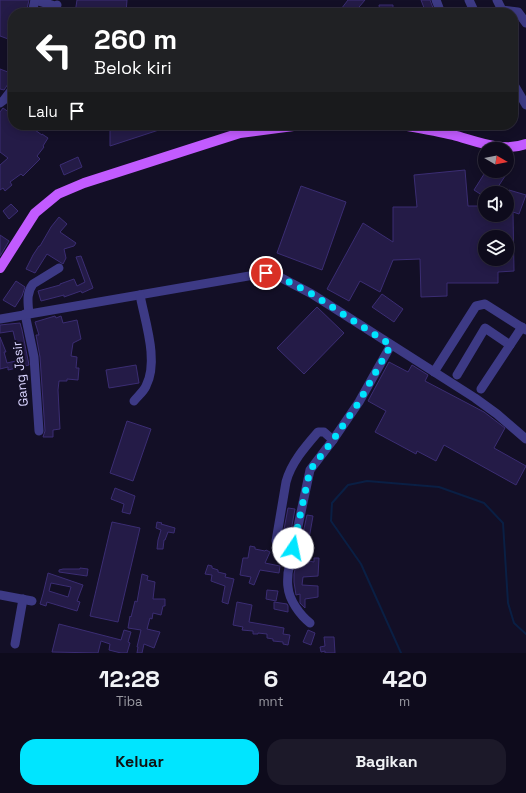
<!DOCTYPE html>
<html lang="id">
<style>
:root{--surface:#0e0b1c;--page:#1c1929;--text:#f1f3f6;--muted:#9b9ba3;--line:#2e2b3b;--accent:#00e5ff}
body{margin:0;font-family:"Space Grotesk",sans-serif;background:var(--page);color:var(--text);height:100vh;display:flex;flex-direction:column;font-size:15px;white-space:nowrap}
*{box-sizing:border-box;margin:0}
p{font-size:13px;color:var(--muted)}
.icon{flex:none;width:22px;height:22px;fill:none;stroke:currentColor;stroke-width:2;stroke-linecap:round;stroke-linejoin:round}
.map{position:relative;height:653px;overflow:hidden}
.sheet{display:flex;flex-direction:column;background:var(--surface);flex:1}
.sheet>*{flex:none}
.guide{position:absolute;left:8px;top:8px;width:510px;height:122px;border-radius:16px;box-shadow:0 2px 10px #0003,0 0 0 1px var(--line);background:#202124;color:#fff;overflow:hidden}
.needle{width:26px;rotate:99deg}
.fabs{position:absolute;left:478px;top:142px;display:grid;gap:8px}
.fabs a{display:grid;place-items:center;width:36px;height:36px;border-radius:50%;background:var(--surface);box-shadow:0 2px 10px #0003,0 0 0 1px var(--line);font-size:20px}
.pin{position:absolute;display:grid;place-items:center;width:34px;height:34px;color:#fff;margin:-17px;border:2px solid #fff;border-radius:50%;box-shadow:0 1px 4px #0007}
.me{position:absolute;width:44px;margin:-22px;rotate:11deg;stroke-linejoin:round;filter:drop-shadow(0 0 3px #0008)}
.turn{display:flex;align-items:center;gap:14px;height:84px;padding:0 20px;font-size:18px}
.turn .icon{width:52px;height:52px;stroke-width:2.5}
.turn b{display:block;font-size:28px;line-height:34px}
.then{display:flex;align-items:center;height:38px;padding:0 20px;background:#0003;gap:8px;font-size:15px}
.eta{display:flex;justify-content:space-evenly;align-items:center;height:68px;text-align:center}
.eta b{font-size:24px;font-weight:700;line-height:28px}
.button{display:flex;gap:8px;margin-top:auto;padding:8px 20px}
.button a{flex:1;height:46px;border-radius:16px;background:var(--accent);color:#111;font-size:16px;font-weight:700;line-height:46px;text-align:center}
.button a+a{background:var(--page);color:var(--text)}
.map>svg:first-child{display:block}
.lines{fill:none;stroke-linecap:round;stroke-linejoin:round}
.stream{stroke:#0a1f44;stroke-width:2}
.building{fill:#241b47;stroke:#3b2d73;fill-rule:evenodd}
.minor{stroke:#3d3a85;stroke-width:9}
.major{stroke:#c25bff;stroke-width:10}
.route{stroke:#00e5ff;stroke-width:7;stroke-dasharray:0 12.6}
.labels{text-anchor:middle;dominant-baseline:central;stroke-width:4;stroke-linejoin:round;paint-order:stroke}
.street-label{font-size:13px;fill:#d9d4ff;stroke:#130f26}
</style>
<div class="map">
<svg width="526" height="653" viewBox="0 0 526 653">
<rect width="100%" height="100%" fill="#130f26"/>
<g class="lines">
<!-- stream -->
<path class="stream" d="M401,653L361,564L331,521L332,503L348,485L367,481L439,487L484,503L503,523L508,603L514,623L526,634"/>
</g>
<!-- building -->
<g class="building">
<path d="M0,0H29L26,13H13L10,25L13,27V34L11,40L0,36Z"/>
<path d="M77,0H127L126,13H75Z"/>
<path d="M348,0H365L354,13H338Z"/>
<path d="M421,0H430L435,13H426Z"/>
<path d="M379,5H393V13H380Z"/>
<path d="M0,69L13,74V82L8,84L4,90L0,89Z"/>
<path d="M3,108L13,115V125H28L42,135V134L48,138L43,146L44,147L37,156L40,159L23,176L21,174L10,182L12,185L5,191L3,188L0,190V165L8,158L0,152V112Z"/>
<path d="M110,125H171V126L110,146Z"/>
<path d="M78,157L82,167L64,175L60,165Z"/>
<path d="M465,170L468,206H485V216H507V196L509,190L526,195L519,214L513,212L514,271L498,272V283H447V296L421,297L420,259L393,260L380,292L360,281L349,301L327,289L363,223L393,242V207H417L414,175ZM485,237H507V259H485Z"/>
<path d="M486,171H503L507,173L494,193H485V197L474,190Z"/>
<path d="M301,186L346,202L322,270L277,253Z"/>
<path d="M11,204L18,211L9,219L3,211Z"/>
<path d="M59,217L67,224L60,232L76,243L74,246L64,249L66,258L63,264L47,254L35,273L26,269L33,255L39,246H40L51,227Z"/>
<path d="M0,235L9,241L0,256Z"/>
<path d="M81,256L93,288L82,293L81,291L64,297V295L41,301L38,291L60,285V284L74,279L77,286L85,282L76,257Z"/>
<path d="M16,281L25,287L22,296L15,307L3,300Z"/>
<path d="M382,294L403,309L394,322L372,307Z"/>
<path d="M317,307L344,333L304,374L277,348Z"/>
<path d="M55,316L56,318L61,316L63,323L77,320L81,339L73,343L71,356L77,357L76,368H79L78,380L67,379V381H59L58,390L60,429L53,430V437H43L45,431L40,357L36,335H39L35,322Z"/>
<path d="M20,323L22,330L29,365L8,370V367L0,369V337L6,352H4L7,363L20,360L13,331L0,333V325Z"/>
<path d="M389,362L408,372L412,365L428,375L425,381L484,412L505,428L494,448L526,466L516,485L444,445L436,461L417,451L416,454L375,432L386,411L368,401Z"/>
<path d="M136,365L139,383L109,388L106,370Z"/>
<path d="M127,421L151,429L133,481L110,473Z"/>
<path d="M115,488L135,496L130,514L122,512L124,504L111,499Z"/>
<path d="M288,508L295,509L289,542L282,540Z"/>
<path d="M307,515L313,516L307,550L305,549L303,560L314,562V558H319L318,576L303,577L302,585L318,586V597L305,599V608L300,603V594L296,595L294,582V574Z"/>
<path d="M112,522L140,528L118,622L90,616Z"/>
<path d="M157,522L162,523L161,524L175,528L174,533L168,532L165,540H164L163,549H157L158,540L161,530L156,528Z"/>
<path d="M250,546L255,547V549L265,551L266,550L270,552L265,563L280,566L279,573L260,570L254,585L249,583L251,577L240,575L243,558H248Z"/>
<path d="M208,565L212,566V568L218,570V572L226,574L225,577L234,579L228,604L222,602L225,586L211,581L212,575L205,574Z"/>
<path d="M80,568L88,569L87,576L59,572V570L63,569H80Z"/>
<path d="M48,573L83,585L77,601L80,602L77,611L47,602L46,606L40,604L43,594ZM51,583L71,587L68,597L49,591Z"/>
<path d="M142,574L148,576L147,580L155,582L153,599H165V606H163L161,615L153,613L152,619L150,618L147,629L160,632L154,648L144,644L142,653H137L138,647H137L141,630L128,628L130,616L131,617L135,601L137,602Z"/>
<path d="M267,590L278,591L276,601L266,599Z"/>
<path d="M237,602L252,605L249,622L284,628L283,634L290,635L288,645L283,644V642L273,641V639L267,638V634L258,633V634H253V631L242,630L243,627L233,625Z"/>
<path d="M274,602L287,604L288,606V612L274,609Z"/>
<path d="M59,624L121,640L124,630L131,632L128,642L130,643L127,653H121L109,650L110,644L101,641L98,653L52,652Z"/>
<path d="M308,630L315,633L311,645L303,642Z"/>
<path d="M324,637H334L335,653H325V651L321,652L320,647L325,646Z"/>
</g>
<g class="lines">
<!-- minor -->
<g class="minor">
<path d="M35,0L55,6L57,5"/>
<path d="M436,0L441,13"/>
<path d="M469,0L475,13"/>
<path d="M497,0L502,10L518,12L526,23"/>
<path d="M32,13L35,0"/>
<path d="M513,83L526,105"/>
<path d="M0,103L4,100L13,88"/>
<path d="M25,314L34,357L39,431"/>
<path d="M29,314C28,303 26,293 33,284L59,268"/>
<path d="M0,319L266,273L274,274L312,294L475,398L497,414L526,439"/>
<path d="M434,372L476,306L485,304L526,330"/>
<path d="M457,375L485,328L510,345"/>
<path d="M481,389L522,327"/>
<path d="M134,401C138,396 144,391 146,386C159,361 145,322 140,295"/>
<path d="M291,556L287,549L278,544L276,541L286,482C291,463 305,447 318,432H324L333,440"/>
<path d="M0,595L32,601"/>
<path d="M310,623C300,615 289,600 288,587C287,582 288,578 288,573L310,470L333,440L359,402L391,345"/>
<path d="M15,644L23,599"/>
</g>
<!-- major -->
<g class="major">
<path d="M401,125C418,128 436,131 453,135C476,141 503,153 526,144"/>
<path d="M0,268L35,213L58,194L84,183L240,133L301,125"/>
</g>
</g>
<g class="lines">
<!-- route -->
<path class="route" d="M266,273L274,274L312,294L391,345L359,402L333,440L310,470L293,548"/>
</g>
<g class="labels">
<!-- street labels -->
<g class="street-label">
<text transform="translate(20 374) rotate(-96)">Gang Jasir</text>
</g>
</g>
</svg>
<div class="fabs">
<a><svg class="needle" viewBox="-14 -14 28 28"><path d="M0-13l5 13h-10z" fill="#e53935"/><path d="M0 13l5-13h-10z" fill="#9b9ba3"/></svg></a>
<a><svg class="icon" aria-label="sound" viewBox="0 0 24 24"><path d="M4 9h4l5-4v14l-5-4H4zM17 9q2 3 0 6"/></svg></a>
<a><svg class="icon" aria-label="layers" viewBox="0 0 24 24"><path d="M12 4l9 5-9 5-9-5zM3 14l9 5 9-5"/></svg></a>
</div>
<div class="pin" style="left:266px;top:273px;background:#d93025"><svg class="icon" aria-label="arrive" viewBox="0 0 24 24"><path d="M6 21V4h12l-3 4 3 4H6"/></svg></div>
<svg class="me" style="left:293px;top:548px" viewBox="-20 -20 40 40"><circle r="19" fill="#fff"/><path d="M0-13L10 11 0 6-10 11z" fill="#00e5ff"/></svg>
<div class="guide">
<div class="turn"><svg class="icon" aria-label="left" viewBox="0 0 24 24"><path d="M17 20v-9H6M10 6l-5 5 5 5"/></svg><div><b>260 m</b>Belok kiri</div></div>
<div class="then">Lalu<svg class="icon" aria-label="arrive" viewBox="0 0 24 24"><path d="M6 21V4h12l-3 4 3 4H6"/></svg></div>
</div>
</div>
<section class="sheet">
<div class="eta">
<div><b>12:28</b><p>Tiba</p></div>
<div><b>6</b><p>mnt</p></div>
<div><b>420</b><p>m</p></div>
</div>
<div class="button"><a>Keluar</a><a>Bagikan</a></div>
</section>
